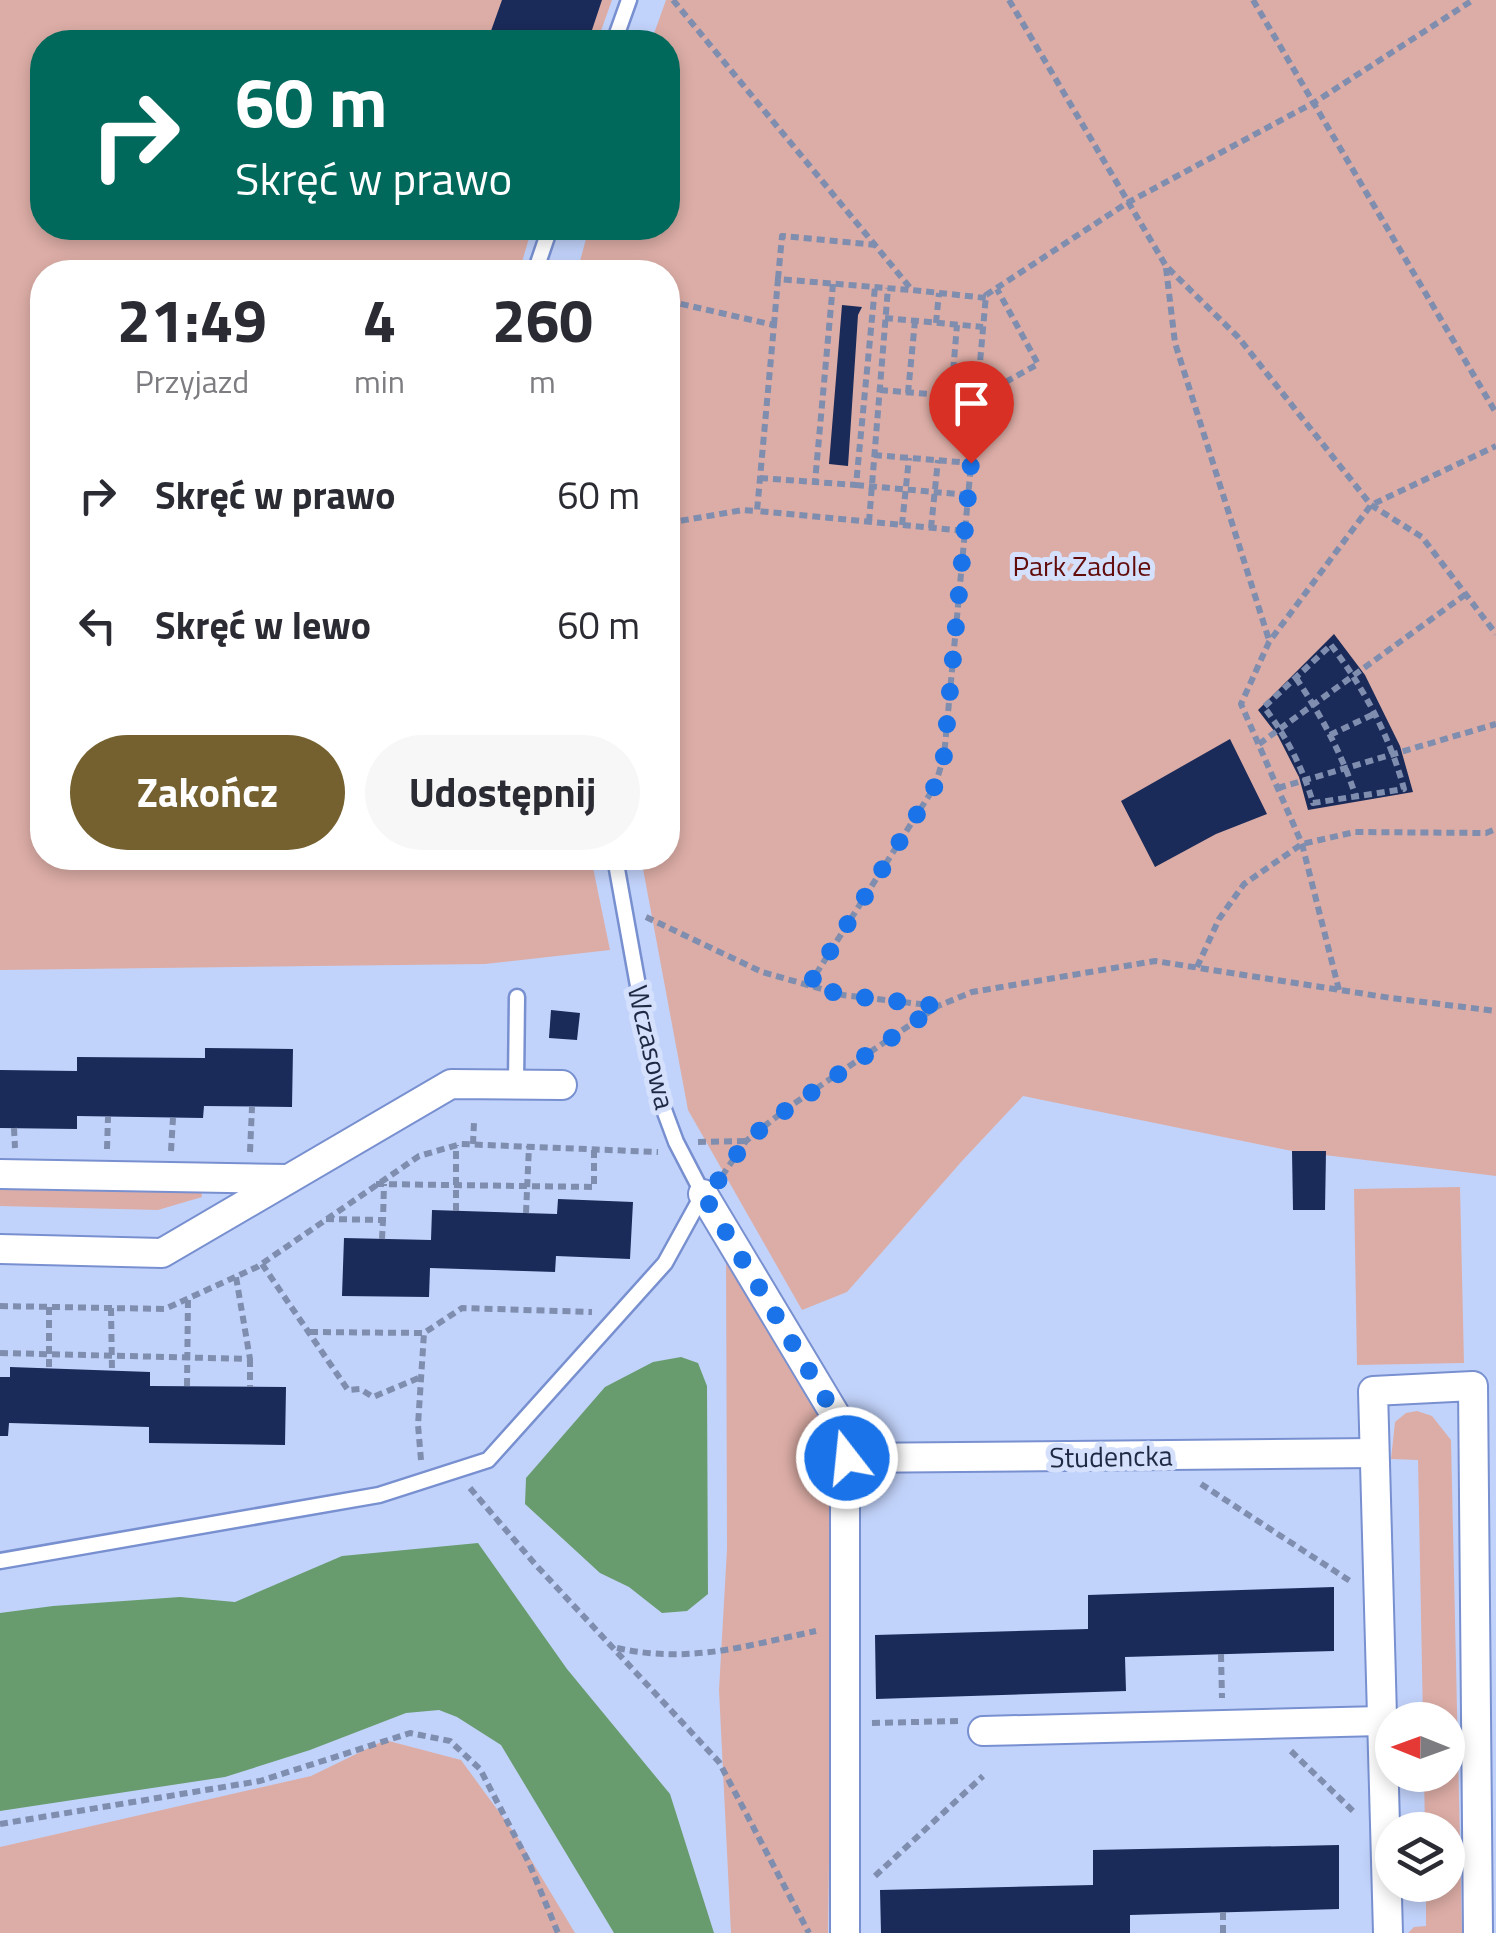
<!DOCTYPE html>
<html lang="pl">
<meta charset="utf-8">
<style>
:root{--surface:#fff;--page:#f7f7f7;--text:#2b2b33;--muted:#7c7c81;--accent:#756130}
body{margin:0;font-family:"Titillium Web",sans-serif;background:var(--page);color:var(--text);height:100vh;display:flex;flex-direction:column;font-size:38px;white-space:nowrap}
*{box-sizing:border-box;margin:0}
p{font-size:32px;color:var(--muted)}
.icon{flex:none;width:55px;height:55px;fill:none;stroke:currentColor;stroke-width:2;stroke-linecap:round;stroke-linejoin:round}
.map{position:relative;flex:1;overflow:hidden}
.details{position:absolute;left:30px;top:260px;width:650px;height:610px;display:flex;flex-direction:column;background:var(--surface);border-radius:40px;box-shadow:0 5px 15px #0003}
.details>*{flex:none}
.hud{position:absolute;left:30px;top:30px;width:650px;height:210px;border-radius:40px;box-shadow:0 5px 15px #0003;background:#00695c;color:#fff;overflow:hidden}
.needle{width:65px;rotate:271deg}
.buttons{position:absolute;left:1375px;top:1702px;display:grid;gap:20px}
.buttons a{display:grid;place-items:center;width:90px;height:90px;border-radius:50%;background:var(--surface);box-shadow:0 5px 15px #0003;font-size:50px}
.pin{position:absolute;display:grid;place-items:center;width:85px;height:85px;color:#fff;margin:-102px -42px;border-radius:50% 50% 50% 0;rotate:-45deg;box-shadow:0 0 10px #0007}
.pin .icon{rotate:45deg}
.me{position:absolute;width:110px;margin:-55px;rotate:344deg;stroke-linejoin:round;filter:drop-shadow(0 0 8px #0008)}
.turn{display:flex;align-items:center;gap:35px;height:210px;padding:0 40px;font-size:45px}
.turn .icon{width:130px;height:130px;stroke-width:2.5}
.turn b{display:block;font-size:70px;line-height:85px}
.eta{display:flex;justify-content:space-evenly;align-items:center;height:170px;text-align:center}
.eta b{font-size:60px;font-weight:700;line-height:70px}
.cta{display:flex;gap:20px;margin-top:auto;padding:20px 40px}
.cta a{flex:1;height:115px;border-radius:60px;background:var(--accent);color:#fff;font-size:40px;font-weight:700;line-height:115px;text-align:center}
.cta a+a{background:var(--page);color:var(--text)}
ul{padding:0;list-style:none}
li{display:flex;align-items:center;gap:30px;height:130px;padding:0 40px}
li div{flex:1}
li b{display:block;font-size:38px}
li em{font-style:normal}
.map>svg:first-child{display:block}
.green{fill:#dcada6}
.water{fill:#689c6e}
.building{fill:#1a2a59}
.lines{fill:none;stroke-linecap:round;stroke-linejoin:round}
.service-casing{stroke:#7890d0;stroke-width:19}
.minor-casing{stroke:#7890d0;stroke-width:32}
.path{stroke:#7f8daf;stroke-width:6;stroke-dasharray:8 5;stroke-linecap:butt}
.service{stroke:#fff;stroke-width:14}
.minor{stroke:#fff;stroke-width:28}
.route{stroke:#1a73e8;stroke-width:18;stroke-dasharray:0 32.4}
.labels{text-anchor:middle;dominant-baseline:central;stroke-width:10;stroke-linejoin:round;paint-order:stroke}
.park-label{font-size:28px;fill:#620d0c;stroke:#d4e0fc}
.street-label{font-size:28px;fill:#1f2943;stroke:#d4e0fc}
</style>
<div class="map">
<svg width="1496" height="1933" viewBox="0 0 1496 1933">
<rect width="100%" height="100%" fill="#c2d3fb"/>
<!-- green -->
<g class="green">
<path d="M0,0H612L597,42H42V228H532L519,272H42V858H591L610,950L485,964L0,970Z"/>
<path d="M666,0H1496V1176L1292,1151L1023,1096L962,1161L847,1292L802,1310L688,1110L641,858H668V272H577L589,228H668V42H651Z"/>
<path d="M0,1181L201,1185L202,1197L158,1210L0,1206Z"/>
<path d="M1460,1187L1464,1363L1357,1365L1354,1189Z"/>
<path d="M726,1246L835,1435L828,1933H731L719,1690L727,1549Z"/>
<path d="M1417,1411L1432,1416L1451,1440L1462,1933H1408L1414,1927L1426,1926V1885H1448V1830H1425L1424,1775H1448V1720H1423L1418,1460L1391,1459L1395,1422L1406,1413Z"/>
<path d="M385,1740L461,1760L518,1838L575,1933H0V1847L311,1776Z"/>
</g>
<!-- water -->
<g class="water">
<path d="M681,1357L698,1363L707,1386L708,1594L687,1611L662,1613L629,1587L600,1573L525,1504L526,1478L605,1387L653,1362Z"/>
<path d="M478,1543L567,1669L670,1794L714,1933H614L501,1745L457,1717L439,1710L406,1713L310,1750L225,1777L0,1811V1613L53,1606L180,1597L235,1602L342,1556Z"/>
</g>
<!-- building -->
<g class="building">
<path d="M502,0H602L588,42H487Z"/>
<path d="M842,305L862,307L858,315L848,466L829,464Z"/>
<path d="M1334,634L1365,675L1400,746L1413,792L1308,810L1299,777L1278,736L1258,710Z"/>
<path d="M1230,739L1267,814L1216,834L1155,867L1121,801Z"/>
<path d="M551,1010L580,1013L577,1040L549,1038Z"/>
<path d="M205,1048L293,1049L292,1107L204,1106L203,1118L77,1116V1129L0,1128V1070L77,1071V1057L205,1058Z"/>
<path d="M1292,1151H1326L1325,1210H1293Z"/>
<path d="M558,1199L633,1202L630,1259L556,1256L555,1272L430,1268L429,1297L342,1296L344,1238L431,1240L432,1210L557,1214Z"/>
<path d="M10,1367L150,1372V1386L286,1387L285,1445L149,1443V1427L9,1423L8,1436H0V1377H10Z"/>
<path d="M1334,1587V1651L1125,1657L1126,1691L876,1699L875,1635L1088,1629V1595Z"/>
<path d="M1339,1845V1909L1130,1915V1933H881L880,1890L1093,1885V1850Z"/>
</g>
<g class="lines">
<!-- service casing -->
<g class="service-casing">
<g id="service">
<path d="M614,42L629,0"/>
<path d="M535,272L550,228"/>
<path d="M516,1084L517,997"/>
<path d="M0,1561L379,1495L488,1460L665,1263L703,1194L676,1142L657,1091L615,858"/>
</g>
</g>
<!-- minor casing -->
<g class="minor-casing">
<g id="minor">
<path d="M0,1174L288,1179"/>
<path d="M703,1194L845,1431V1933"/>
<path d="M0,1249L162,1253L451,1084L562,1085"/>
<path d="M847,1458L1374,1453"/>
<path d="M983,1731L1381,1721"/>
<path d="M1388,1933L1373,1391L1473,1386L1478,1933"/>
</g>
</g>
<!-- path -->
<g class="path">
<path d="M673,0L912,290L986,298"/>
<path d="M1009,0L1166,266L1238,337L1371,505L1422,537L1496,634"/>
<path d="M1253,0L1496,413"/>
<path d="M1166,268L1175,343L1269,640"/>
<path d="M778,279L782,236L877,245"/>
<path d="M833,284L815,482L856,485L875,287"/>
<path d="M668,301L774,325L757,511L965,531L986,295L1127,203L1315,102L1473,0"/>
<path d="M885,318L983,327"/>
<path d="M936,323L939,293"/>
<path d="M774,325L778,279L910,290"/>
<path d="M880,390L977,398L1038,364L997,289"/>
<path d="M908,393L915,321"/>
<path d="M951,396L957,325"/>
<path d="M874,455L971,463"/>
<path d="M760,478L815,482"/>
<path d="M856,485L968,495"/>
<path d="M869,522L888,288"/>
<path d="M668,523L743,510L757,511"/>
<path d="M902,525L909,458"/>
<path d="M931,528L938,460"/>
<path d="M1331,645C1364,688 1390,737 1404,789L1313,803C1303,768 1286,736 1264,707Z"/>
<path d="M1296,678C1321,715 1342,754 1356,797"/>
<path d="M1330,735L1374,714"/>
<path d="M1259,744L1466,594"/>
<path d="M1278,788L1496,724"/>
<path d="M646,917L762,972L843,995L937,1006"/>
<path d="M1197,967L1219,919L1244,884L1302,844L1355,832L1486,833L1496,829"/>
<path d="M809,985L935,786L944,756L965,531"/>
<path d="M1339,990L1302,844L1241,704L1269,642L1371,505L1496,446"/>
<path d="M14,1128L15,1148"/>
<path d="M698,1142L745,1141"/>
<path d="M473,1144L474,1122"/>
<path d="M107,1149L108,1117"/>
<path d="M171,1151L173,1118"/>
<path d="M250,1152L252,1107"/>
<path d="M722,1176L746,1141L786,1109L938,1006L972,992L1155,961L1391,998L1496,1011"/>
<path d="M376,1184L594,1187V1148"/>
<path d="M456,1211V1145"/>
<path d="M526,1213L529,1146"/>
<path d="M326,1219L383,1220L384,1184"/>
<path d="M382,1239L383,1220"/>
<path d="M262,1264L348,1390L360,1389L373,1397L421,1377"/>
<path d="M0,1306L165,1309L257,1267L419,1156L461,1144L658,1152"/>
<path d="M49,1307V1368"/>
<path d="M111,1308L112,1371"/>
<path d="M310,1332L424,1333L462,1308L592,1312"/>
<path d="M0,1353L250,1359L236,1277"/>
<path d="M250,1359V1387"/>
<path d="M187,1386L188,1298"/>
<path d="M421,1460L418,1425L424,1333"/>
<path d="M1201,1484L1350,1581"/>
<path d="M470,1488L535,1564L719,1762L809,1933"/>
<path d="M617,1648C690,1664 745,1646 816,1631"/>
<path d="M1221,1654L1222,1698"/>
<path d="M872,1723L959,1721"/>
<path d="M1291,1751L1354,1812"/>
<path d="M0,1824L260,1781L410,1733L450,1741L480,1769L529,1863L558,1933"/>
<path d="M875,1876L983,1776"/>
<path d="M1223,1912V1933"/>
</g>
<!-- service -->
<use href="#service" class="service"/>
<!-- minor -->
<use href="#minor" class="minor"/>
</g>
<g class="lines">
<!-- route -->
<path class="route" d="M847,1458L845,1431L703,1194L720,1179L746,1141L786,1110L938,1006L843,995L809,985L935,786L944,756L971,463"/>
</g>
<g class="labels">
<!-- park labels -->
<g class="park-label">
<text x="1082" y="565">Park Zadole</text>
</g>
<!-- street labels -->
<g class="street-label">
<text transform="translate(652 1047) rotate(77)">Wczasowa</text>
<text transform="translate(1111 1456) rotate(-1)">Studencka</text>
</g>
</g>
</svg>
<div class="buttons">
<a><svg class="needle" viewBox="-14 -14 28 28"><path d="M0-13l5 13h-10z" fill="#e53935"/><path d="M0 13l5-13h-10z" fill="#7c7c81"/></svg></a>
<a><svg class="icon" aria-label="layers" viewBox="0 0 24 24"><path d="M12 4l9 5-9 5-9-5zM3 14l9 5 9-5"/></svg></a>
</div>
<div class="pin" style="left:971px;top:463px;background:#d93025"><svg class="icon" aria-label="arrive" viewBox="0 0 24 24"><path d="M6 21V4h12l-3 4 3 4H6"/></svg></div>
<svg class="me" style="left:847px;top:1458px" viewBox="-20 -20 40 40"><circle r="17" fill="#1a73e8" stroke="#fff" stroke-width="3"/><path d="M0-11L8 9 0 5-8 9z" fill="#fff"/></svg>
<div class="hud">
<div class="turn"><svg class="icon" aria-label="right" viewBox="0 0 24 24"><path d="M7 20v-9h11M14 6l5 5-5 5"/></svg><div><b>60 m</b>Skręć w prawo</div></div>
</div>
<section class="details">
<div class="eta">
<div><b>21:49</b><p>Przyjazd</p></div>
<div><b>4</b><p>min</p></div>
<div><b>260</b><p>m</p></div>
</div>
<ul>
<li><svg class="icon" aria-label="right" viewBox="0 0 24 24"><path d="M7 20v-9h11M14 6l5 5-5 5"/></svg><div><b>Skręć w prawo</b></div><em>60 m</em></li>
<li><svg class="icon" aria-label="left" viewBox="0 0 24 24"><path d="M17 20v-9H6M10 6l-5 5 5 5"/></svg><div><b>Skręć w lewo</b></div><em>60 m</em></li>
</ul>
<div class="cta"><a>Zakończ</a><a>Udostępnij</a></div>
</section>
</div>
